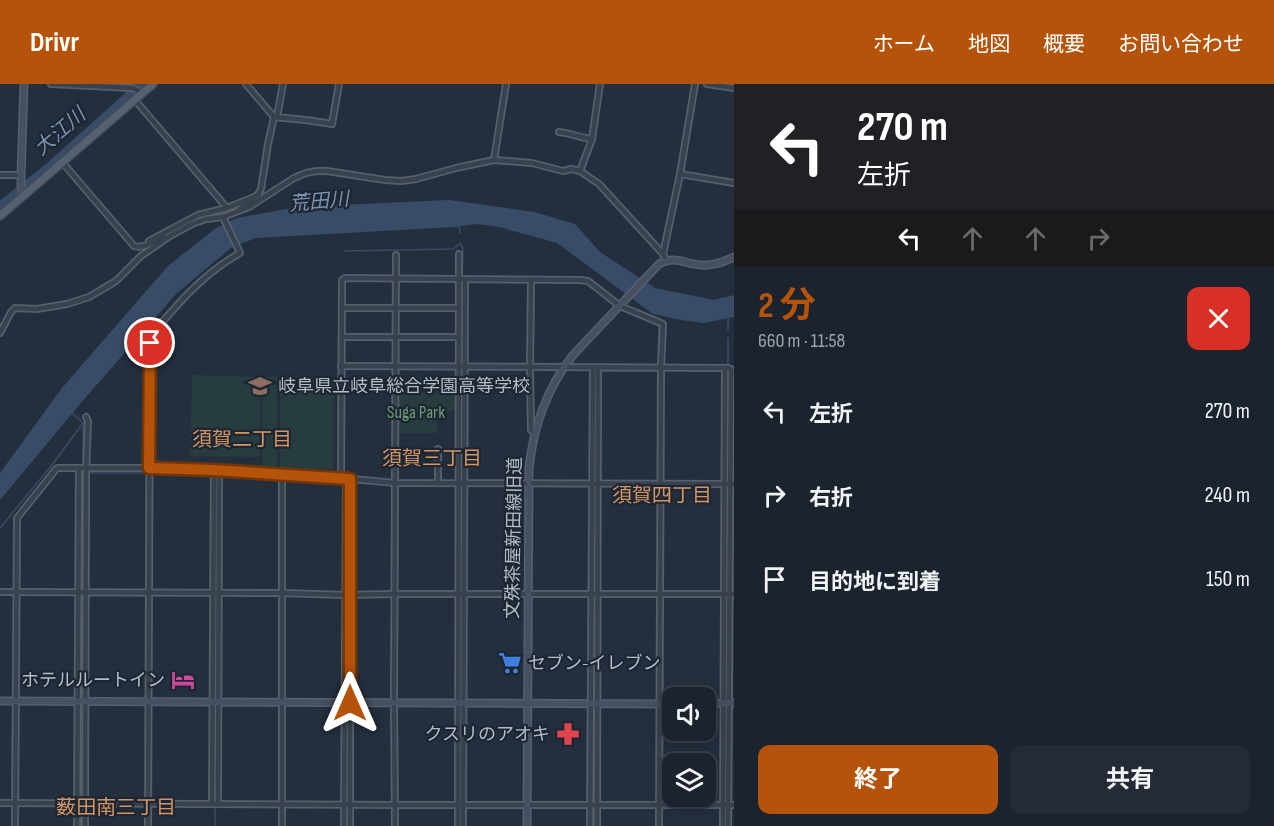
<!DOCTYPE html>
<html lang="ja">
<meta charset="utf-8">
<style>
:root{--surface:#1b232e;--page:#242b36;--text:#f1f3f6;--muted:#a0a4aa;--line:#39404a;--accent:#b45309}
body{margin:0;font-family:"Sofia Sans Condensed","Noto Sans JP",sans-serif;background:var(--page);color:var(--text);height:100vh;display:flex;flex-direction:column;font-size:22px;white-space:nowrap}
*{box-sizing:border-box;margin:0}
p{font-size:20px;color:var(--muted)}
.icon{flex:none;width:33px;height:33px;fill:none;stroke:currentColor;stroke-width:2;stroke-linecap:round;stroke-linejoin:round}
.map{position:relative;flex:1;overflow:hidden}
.details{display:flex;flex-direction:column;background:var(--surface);width:540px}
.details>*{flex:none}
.top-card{background:#202124;color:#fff;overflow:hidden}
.controls{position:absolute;left:662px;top:603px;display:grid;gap:12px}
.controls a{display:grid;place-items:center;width:54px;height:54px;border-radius:12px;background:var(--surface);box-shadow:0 3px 15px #0003,0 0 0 2px var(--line);font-size:30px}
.pin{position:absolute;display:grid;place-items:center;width:51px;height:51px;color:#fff;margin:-26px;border:3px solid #fff;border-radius:50%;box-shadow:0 2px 6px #0007}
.me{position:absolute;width:66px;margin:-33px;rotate:0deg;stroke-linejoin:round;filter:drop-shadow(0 0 4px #0008)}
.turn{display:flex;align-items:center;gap:21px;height:126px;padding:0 24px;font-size:27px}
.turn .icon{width:78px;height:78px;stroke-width:2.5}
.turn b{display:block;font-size:42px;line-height:51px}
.lanes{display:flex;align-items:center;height:57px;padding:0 24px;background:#0003;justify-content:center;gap:30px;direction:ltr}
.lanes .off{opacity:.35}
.round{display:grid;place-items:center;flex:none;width:63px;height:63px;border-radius:12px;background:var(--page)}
.overview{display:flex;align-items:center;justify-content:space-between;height:102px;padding:0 24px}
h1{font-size:36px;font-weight:700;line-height:45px;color:var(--accent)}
.cta{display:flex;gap:12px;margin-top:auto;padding:12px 24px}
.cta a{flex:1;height:69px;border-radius:12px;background:var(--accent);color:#fff;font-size:24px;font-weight:700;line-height:69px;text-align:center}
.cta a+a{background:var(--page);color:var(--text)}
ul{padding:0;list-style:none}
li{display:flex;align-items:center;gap:18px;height:84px;padding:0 24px}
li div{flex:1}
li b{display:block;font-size:22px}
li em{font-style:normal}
header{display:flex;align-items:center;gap:36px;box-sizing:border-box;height:84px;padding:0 30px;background:var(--accent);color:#fff}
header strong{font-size:28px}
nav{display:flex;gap:33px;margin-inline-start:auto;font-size:21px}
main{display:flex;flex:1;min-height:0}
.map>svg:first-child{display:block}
.green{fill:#263c3f}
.water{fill:#394c67}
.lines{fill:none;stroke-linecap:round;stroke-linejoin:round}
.stream{stroke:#394c67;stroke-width:1.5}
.river{stroke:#394c67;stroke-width:10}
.street-casing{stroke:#565f6c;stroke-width:8}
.secondary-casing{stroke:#565f6c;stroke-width:9}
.primary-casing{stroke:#414a57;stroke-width:10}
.street{stroke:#38414e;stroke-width:4.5}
.secondary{stroke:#465061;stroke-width:6}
.primary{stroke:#56606e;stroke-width:7}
.route-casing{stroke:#753606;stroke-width:15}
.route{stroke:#b45309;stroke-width:10}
.labels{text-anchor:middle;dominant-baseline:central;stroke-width:4.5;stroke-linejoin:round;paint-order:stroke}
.poi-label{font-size:18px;fill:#b4bcc9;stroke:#1d2633;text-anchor:start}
.park-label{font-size:18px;fill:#6b9a76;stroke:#1d2633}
.street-label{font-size:18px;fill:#b4bcc9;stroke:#1d2633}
.water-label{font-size:20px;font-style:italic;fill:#7c92b1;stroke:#1d2633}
.neighbourhood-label{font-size:20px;fill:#d59563;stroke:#1d2633}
</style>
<header>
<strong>Drivr</strong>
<nav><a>ホーム</a><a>地図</a><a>概要</a><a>お問い合わせ</a></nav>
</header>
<main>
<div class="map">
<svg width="734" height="742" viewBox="0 0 734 742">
<rect width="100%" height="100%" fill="#242f3e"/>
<!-- green -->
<g class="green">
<path d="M192,291L261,293L259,373L190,372Z"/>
<path d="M263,293H277V385L262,384Z"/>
<path d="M280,296L334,297L333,385L280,384Z"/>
<path d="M457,308V327H437V349H396L397,309Z"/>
</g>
<!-- water -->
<path class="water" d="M449,116L534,128L575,140L600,168L655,204L714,216L734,211V233L704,239L681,236L653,230L557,159L499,143L477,140L454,143L256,154L232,163L177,209L80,320L0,416V389L62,304L168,182L216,144L237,134L286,125L339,121Z"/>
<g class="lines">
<!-- stream -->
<g class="stream">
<path d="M459,141L460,149"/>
<path d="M460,159L463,164L462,192"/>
<path d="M344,167L453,165L460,160"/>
<path d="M728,246V235"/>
<path d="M658,278L659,241"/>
<path d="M462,280V198"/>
<path d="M728,282V254"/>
<path d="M462,286V370"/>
<path d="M602,287H652"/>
<path d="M71,328L83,339V379"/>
<path d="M153,388L211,390"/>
<path d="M87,389H145"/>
<path d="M595,394V293"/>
<path d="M462,396V383"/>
<path d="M728,396V291"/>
<path d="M0,444L52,381L83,339"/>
<path d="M82,504L83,390"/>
<path d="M594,504L595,405"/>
<path d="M727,506L728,406"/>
<path d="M461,507L462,402"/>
<path d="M594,514V614"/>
<path d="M82,612V514"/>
<path d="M215,613V512"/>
<path d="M461,613V513"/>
<path d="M726,614L727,515"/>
<path d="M726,649V625"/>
<path d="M347,697V714"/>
<path d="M81,715L82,624"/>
<path d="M594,716V625"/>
<path d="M215,718V624"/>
<path d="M461,718V624"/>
<path d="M81,742V724"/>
<path d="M215,742V722"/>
<path d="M346,742L347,728"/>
<path d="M461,742V723"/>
<path d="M594,742V725"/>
</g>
<!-- river -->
<path class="river" d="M0,123L49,84L143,0"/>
<!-- street casing -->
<g class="street-casing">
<g id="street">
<path d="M51,0L133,4L142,9"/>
<path d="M246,0L274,33"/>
<path d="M707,0L734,4"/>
<path d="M135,16L227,124"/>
<path d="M274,33L306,36L332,40L339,0"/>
<path d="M277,33L283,0"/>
<path d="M559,48C570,49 581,54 592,55"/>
<path d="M494,76L506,0"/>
<path d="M62,78L134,162C144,165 155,157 165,153"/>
<path d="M580,87L592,55L600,0"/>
<path d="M680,90L734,99"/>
<path d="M0,91H21"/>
<path d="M240,125C248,118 257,115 261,105L268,60L274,33"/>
<path d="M149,157L198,131L227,124L259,111"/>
<path d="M663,170L680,90L695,0"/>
<path d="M531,196L530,284L531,346L535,349"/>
<path d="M342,224H458"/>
<path d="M0,249L11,228L15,224L37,225L67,220L89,213L116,197L141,172L170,152L192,140L206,135L223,133L249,123L294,94L306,89L317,87H327L385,96L401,97L416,95L456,84L494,76L532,79L563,87L571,85L580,87L599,100L663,170L666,176"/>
<path d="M342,253H459"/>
<path d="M341,282L728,284"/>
<path d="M438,365V399"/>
<path d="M341,394L342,196L345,194L580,196L588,197L620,222L663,240L661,284L659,742"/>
<path d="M350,395V742"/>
<path d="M0,508L281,509L346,511L394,510H734"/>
<path d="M0,719L396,721H734"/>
<path d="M212,720L214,386"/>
<path d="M218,720L219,387"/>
<path d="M15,742L17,434L57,384H149L214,386L341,394L395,399L734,400"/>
<path d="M77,742L79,384"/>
<path d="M85,742L86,389L88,337L86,333"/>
<path d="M148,742L150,259L148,255C175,223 202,190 240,169L223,133"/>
<path d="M282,742V390"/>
<path d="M344,742L346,395"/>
<path d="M395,742L394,618L396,171"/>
<path d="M458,742L459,170"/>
<path d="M463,742L465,195"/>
<path d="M590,742L593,284"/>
<path d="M597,742L598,284"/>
<path d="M723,742L725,284"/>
<path d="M728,742L731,285"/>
</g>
</g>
<!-- secondary casing -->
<g class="secondary-casing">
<g id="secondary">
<path d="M24,0L21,91V103L25,110"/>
<path d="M0,617L672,620"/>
<path d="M705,620L734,619"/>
<path d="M527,742L529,385C533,344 547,304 573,271L659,180C676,171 684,180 701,181C713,182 723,178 734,173"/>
</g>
</g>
<!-- primary casing -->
<g class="primary-casing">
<path id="primary" d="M0,132L153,0"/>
</g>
<!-- street -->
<use href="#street" class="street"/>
<!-- secondary -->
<use href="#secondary" class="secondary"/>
<!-- primary -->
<use href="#primary" class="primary"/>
</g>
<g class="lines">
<!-- route casing -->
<g class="route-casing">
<path id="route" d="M150,259L149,384L214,386L350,395V619"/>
</g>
<!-- route -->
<use href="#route" class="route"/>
</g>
<!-- icons -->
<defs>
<g id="school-bare" transform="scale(1.8)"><path d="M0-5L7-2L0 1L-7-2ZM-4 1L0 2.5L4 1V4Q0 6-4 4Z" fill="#8d6e63" stroke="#1d2633" stroke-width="2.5" paint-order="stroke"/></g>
<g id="supermarket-bare" transform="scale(1.8)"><path d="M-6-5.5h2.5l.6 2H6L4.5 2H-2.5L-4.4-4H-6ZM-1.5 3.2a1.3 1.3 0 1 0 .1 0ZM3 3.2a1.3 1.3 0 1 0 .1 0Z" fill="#3f7fe0" stroke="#1d2633" stroke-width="2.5" paint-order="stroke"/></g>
<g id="hotel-bare" transform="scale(1.8)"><path d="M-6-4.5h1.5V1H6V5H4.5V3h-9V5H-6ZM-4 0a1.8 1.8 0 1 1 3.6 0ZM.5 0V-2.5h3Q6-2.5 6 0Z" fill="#d1479c" stroke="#1d2633" stroke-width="2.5" paint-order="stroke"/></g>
<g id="pharmacy-bare" transform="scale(1.8)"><path d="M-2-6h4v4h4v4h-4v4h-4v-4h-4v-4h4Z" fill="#e0444e" stroke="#1d2633" stroke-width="2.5" paint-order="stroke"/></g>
</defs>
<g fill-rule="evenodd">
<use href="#school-bare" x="260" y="302"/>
<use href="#supermarket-bare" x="510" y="579"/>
<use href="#hotel-bare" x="183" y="596"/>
<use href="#pharmacy-bare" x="568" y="650"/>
</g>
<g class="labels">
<!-- poi labels -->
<g class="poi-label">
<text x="278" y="302">岐阜県立岐阜総合学園高等学校</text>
<text x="528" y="579">セブン-イレブン</text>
<text x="165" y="596" text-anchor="end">ホテルルートイン</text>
<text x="550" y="650" text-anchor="end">クスリのアオキ</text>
</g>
<!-- park labels -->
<g class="park-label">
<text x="416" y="328">Suga Park</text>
</g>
<!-- street labels -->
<g class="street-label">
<text transform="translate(514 454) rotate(-89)">文殊茶屋新田線旧道</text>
</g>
<!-- water labels -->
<g class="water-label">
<text transform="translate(60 48) rotate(-41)">大江川</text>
<text transform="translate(319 118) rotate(-5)">荒田川</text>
</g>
<!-- neighbourhood labels -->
<g class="neighbourhood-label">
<text x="242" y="356">須賀二丁目</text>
<text x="432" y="375">須賀三丁目</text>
<text x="662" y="412">須賀四丁目</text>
<text x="116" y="724">薮田南三丁目</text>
</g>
</g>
</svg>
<div class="controls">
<a><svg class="icon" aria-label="sound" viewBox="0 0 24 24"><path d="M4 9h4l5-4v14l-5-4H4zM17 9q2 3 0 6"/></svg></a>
<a><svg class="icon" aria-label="layers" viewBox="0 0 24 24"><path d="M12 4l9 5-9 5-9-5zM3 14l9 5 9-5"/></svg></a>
</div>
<div class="pin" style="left:150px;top:259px;background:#d93025"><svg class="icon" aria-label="arrive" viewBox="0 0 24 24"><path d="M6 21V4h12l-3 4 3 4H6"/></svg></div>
<svg class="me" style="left:350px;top:619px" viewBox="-20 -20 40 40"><path d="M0-17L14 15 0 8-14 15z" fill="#b45309" stroke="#fff" stroke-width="4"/></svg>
</div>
<section class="details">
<div class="top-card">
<div class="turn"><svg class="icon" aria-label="left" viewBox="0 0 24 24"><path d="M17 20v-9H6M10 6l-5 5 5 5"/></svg><div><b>270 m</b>左折</div></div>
<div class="lanes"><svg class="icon" aria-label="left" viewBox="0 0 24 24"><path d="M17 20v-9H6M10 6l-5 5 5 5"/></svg><svg class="icon off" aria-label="ahead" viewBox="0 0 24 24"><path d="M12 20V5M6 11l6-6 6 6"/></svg><svg class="icon off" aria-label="ahead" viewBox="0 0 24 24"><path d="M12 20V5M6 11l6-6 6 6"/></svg><svg class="icon off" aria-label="right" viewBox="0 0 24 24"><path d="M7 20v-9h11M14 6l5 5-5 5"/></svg></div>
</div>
<div class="overview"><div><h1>2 分</h1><p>660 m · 11:58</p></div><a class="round" style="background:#d93025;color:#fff"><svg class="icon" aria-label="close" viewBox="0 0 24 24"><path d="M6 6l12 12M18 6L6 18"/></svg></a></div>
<ul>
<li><svg class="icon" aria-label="left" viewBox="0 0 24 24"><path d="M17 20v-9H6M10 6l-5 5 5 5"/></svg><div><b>左折</b></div><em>270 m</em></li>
<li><svg class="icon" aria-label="right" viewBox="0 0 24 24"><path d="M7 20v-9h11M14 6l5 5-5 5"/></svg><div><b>右折</b></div><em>240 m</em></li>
<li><svg class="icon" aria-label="arrive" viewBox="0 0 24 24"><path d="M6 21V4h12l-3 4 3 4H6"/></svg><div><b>目的地に到着</b></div><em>150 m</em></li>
</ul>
<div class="cta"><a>終了</a><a>共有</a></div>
</section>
</main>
